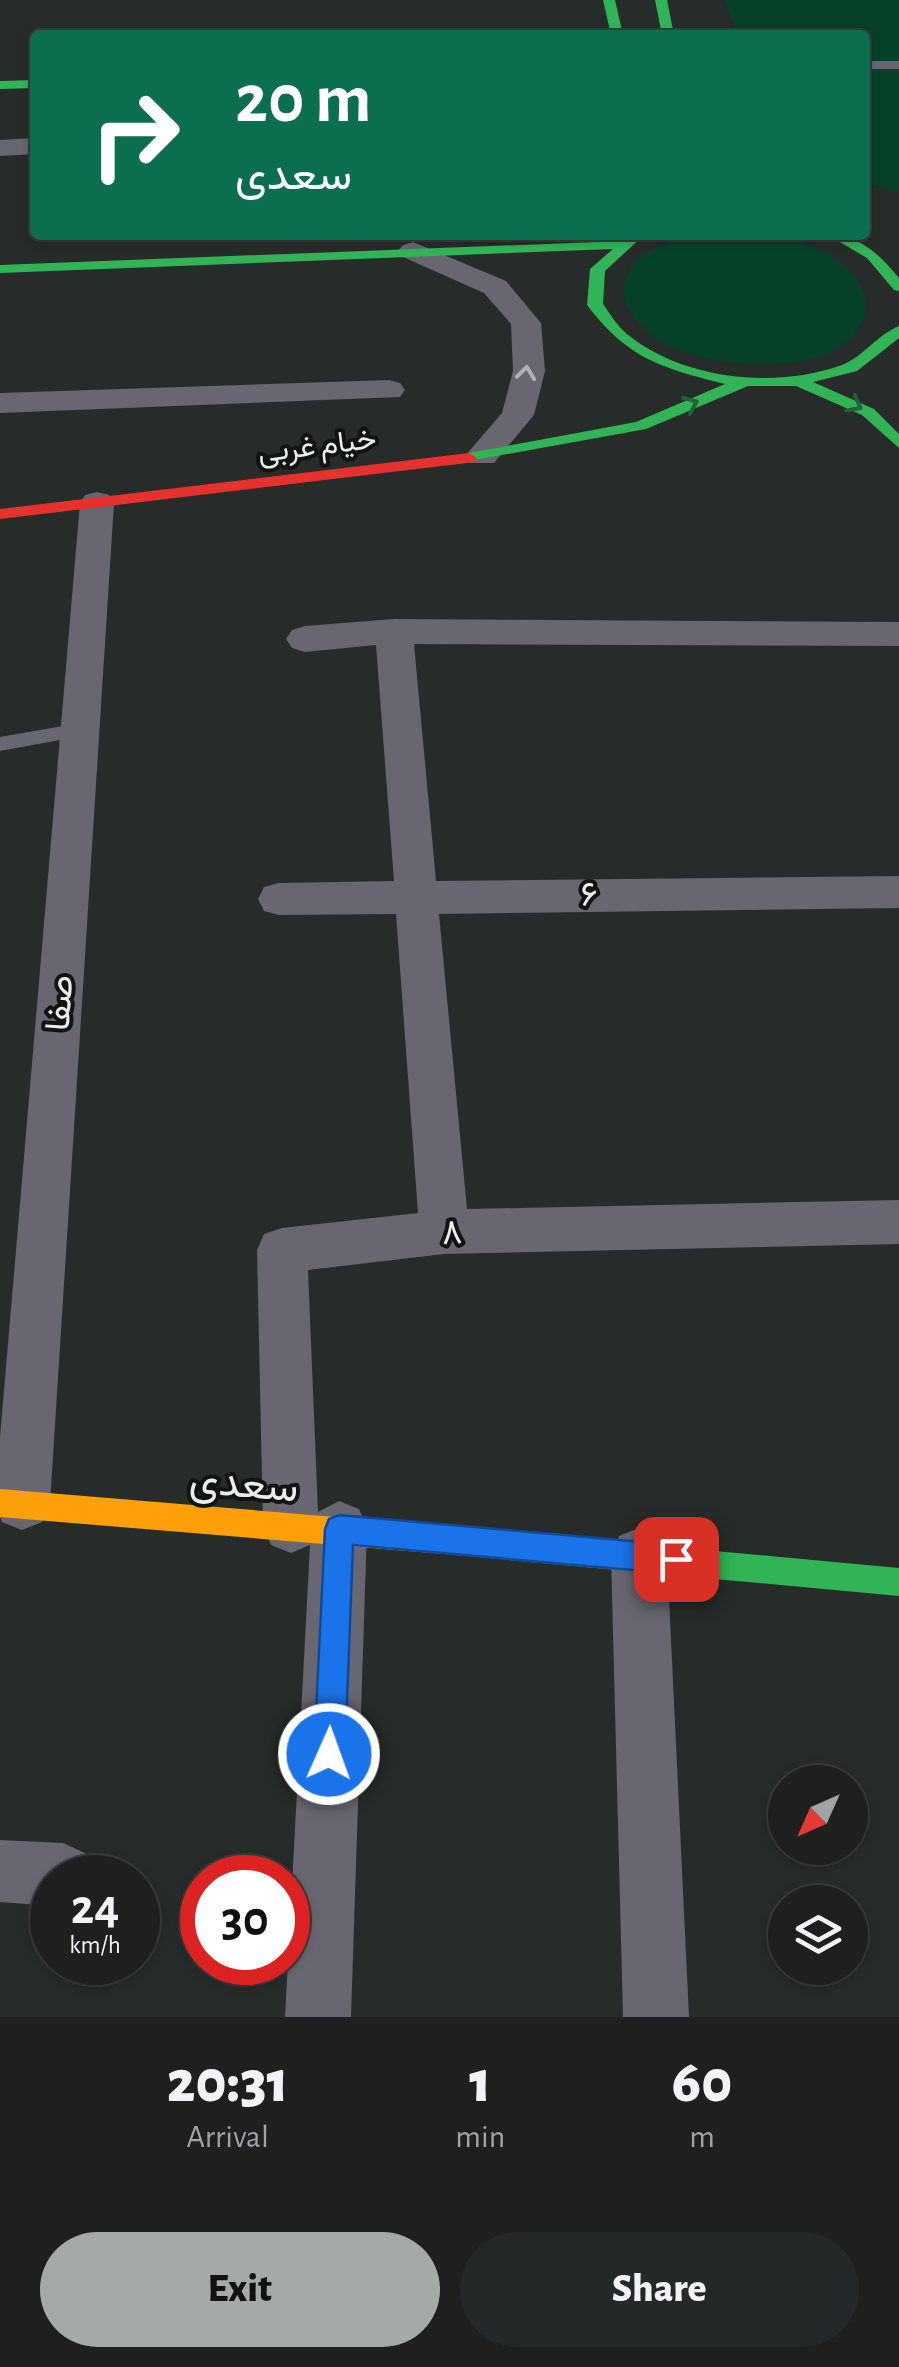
<!DOCTYPE html>
<meta charset="utf-8">
<style>
:root{--surface:#1d201f;--page:#252828;--text:#f1f3f6;--muted:#a0a3a4;--line:#3b3e3d;--accent:#a5aaa7}
body{margin:0;font-family:"Alegreya Sans",Vazirmatn,sans-serif;background:var(--page);color:var(--text);height:100vh;display:flex;flex-direction:column;font-size:38px;white-space:nowrap}
*{box-sizing:border-box;margin:0}
p{font-size:32px;color:var(--muted)}
.icon{flex:none;width:55px;height:55px;fill:none;stroke:currentColor;stroke-width:2;stroke-linecap:round;stroke-linejoin:round}
.map{position:relative;height:2017px;overflow:hidden}
.details{display:flex;flex-direction:column;background:var(--surface);flex:1}
.details>*{flex:none}
.hud{position:absolute;left:30px;top:30px;width:840px;height:210px;border-radius:10px;box-shadow:0 2px 8px #0004,0 0 0 2px var(--line);background:#0b6e4f;color:#fff;overflow:hidden}
.needle{width:65px;rotate:225deg}
.controls{position:absolute;left:768px;top:1765px;display:grid;gap:20px}
.controls a{display:grid;place-items:center;width:100px;height:100px;border-radius:50%;background:var(--surface);box-shadow:0 2px 8px #0004,0 0 0 2px var(--line);font-size:50px}
.speed{position:absolute;left:30px;top:1855px;display:flex;gap:20px;font-size:50px;font-weight:700;text-align:center}
.speed>*{display:grid;place-content:center;width:130px;height:130px;border-radius:50%;background:var(--surface);box-shadow:0 2px 8px #0004,0 0 0 2px var(--line);line-height:1}
.speed small{font-size:25px;font-weight:400}
.speed .limit{border:15px solid #d22;background:#fff;color:#111}
.pin{position:absolute;display:grid;place-items:center;width:85px;height:85px;color:#fff;margin:-42px;border-radius:20px;box-shadow:0 5px 15px #0006}
.me{position:absolute;width:110px;margin:-55px;rotate:2deg;stroke-linejoin:round;filter:drop-shadow(0 0 8px #0008)}
.turn{display:flex;align-items:center;gap:35px;height:210px;padding:0 40px;font-size:45px}
.turn .icon{width:130px;height:130px;stroke-width:2.5}
.turn b{display:block;font-size:70px;line-height:85px}
.eta{display:flex;justify-content:space-evenly;align-items:center;height:170px;text-align:center}
.eta b{font-size:60px;font-weight:800;line-height:70px}
.button{display:flex;gap:20px;margin-top:auto;padding:20px 40px}
.button a{flex:1;height:115px;border-radius:60px;background:var(--accent);color:#111;font-size:40px;font-weight:800;line-height:115px;text-align:center}
.button a+a{background:var(--page);color:var(--text)}
.map>svg:first-child{display:block}
.green{fill:#074028}
.lines{fill:none;stroke-linecap:round;stroke-linejoin:round}
.lane{fill:#686670;fill-rule:evenodd}
.street{fill:#686670;fill-rule:evenodd}
.fast{fill:#30b455;fill-rule:evenodd}
.slow{fill:#ff9f0a;fill-rule:evenodd}
.jam{fill:#e5322d;fill-rule:evenodd}
.oneway{stroke:#afb1b4}
.oneway2{stroke:#206434}
.route{fill:#1a73e8;stroke:#114b97;stroke-width:2.5}
.labels{text-anchor:middle;dominant-baseline:central;stroke-width:8;stroke-linejoin:round;paint-order:stroke}
.far-street-label{font-size:30px;fill:#e9eeeb;stroke:#111412}
.street-label{font-size:35px;fill:#e9eeeb;stroke:#111412}
.near-street-label{font-size:42px;fill:#e9eeeb;stroke:#111412}
</style>
<div class="map">
<svg width="899" height="2017" viewBox="0 0 899 2017">
<rect width="100%" height="100%" fill="#272b29"/>
<!-- green -->
<g class="green">
<path d="M724,0H899V192L865,183V35H738Z"/>
<path d="M696,235C737,235 778,231 816,248C899,287 870,356 788,363C752,366 718,364 683,352C645,339 598,295 640,258C656,245 677,240 696,235Z"/>
</g>
<g class="lines">
<!-- lane -->
<g class="lane">
<rect x="865" y="61" width="34" height="8"/>
<path d="M80,723L87,725L90,730L87,735L0,751V737Z"/>
</g>
<!-- street -->
<g class="street">
<path d="M35,138V154L0,156V140Z"/>
<path d="M413,242L506,281L541,323L545,371L534,415L494,463H470L465,456L502,413L513,371L511,324L484,293L403,257L398,251L403,245Z"/>
<path d="M389,380L400,383L405,390L400,397L0,413V393Z"/>
<path d="M97,492L109,495L114,503L50,1503L42,1522L22,1530L2,1522L0,1517V1437L80,503L85,495Z"/>
<path d="M394,619L899,622V646L414,644L436,881L899,876V908L439,914L467,1209L899,1200V1244L444,1254L308,1270L318,1512L339,1501L359,1509L367,1529L351,2017H285L310,1545L291,1553L271,1545L263,1525L257,1250L264,1234L282,1228L418,1213L396,914L279,915L264,911L258,899L264,887L279,883L394,881L376,645L305,652L292,648L286,639L292,630L305,626Z"/>
<path d="M639,1528L659,1536L667,1556L689,2017H623L611,1556L619,1536Z"/>
<path d="M0,1840L63,1843L85,1853L95,1875L52,1878V1906L0,1902Z"/>
</g>
<!-- fast -->
<g class="fast">
<path d="M603,0H615L623,35H611Z"/>
<path d="M655,0H667L674,35H662Z"/>
<path d="M35,80V88L0,89V81Z"/>
<path d="M628,235H644L605,271L603,304C610,314 618,327 627,334C683,380 776,389 842,365C863,357 878,334 899,326V338L857,371L813,382L874,409L899,434V448L862,415L796,386H748L646,429L463,462L461,458L469,453L636,422L725,384C662,368 628,359 587,305L590,269L613,249L0,273V265L622,241Z"/>
<path d="M828,235C860,235 879,254 899,278V291L894,290L867,258Z"/>
<path d="M444,1526L899,1568V1596L444,1554L434,1550L430,1540L434,1530Z"/>
</g>
<!-- slow -->
<path class="slow" d="M0,1489L444,1526L454,1530L458,1540L454,1550L444,1554L0,1517Z"/>
<!-- jam -->
<path class="jam" d="M469,453L477,458L475,462L0,519V509Z"/>
</g>
<!-- one-way arrows -->
<defs><path id="oneway-chevron" d="M-2-3.5L2.5 0L-2 3.5" fill="none" stroke-width="1.6" stroke-linecap="round" stroke-linejoin="round" transform="scale(2.5)"/></defs>
<use class="oneway" href="#oneway-chevron" transform="translate(526 373) rotate(-83)"/>
<g class="oneway2">
<use href="#oneway-chevron" transform="translate(691 404) rotate(-23)"/>
<use href="#oneway-chevron" transform="translate(855 405) rotate(28)"/>
</g>
<!-- route -->
<path class="route" d="M339,1515L676,1545L686,1549L691,1559L686,1569L676,1574L353,1545L345,1754L340,1765L329,1770L318,1765L314,1754L325,1529L329,1519Z"/>
<g class="labels">
<!-- far-street labels -->
<g class="far-street-label">
<text transform="translate(317 446) rotate(-7)">خیام غربی</text>
</g>
<!-- street labels -->
<g class="street-label">
<text transform="translate(589 895) rotate(-1)">۶</text>
<text transform="translate(60 1003) rotate(-86)">صفا</text>
<text transform="translate(452 1233) rotate(-3)">۸</text>
</g>
<!-- near-street labels -->
<g class="near-street-label">
<text transform="translate(244 1484) rotate(5)">سعدی</text>
</g>
</g>
</svg>
<div class="controls">
<a><svg class="needle" viewBox="-14 -14 28 28"><path d="M0-13l5 13h-10z" fill="#e53935"/><path d="M0 13l5-13h-10z" fill="#a0a3a4"/></svg></a>
<a><svg class="icon" aria-label="layers" viewBox="0 0 24 24"><path d="M12 4l9 5-9 5-9-5zM3 14l9 5 9-5"/></svg></a>
</div>
<div class="speed"><div>24<small>km/h</small></div><div class="limit">30</div></div>
<div class="pin" style="left:676px;top:1559px;background:#d93025"><svg class="icon" aria-label="arrive" viewBox="0 0 24 24"><path d="M6 21V4h12l-3 4 3 4H6"/></svg></div>
<svg class="me" style="left:329px;top:1754px" viewBox="-20 -20 40 40"><circle r="17" fill="#1a73e8" stroke="#fff" stroke-width="3"/><path d="M0-11L8 9 0 5-8 9z" fill="#fff"/></svg>
<div class="hud">
<div class="turn"><svg class="icon" aria-label="right" viewBox="0 0 24 24"><path d="M7 20v-9h11M14 6l5 5-5 5"/></svg><div><b>20 m</b>سعدی</div></div>
</div>
</div>
<section class="details">
<div class="eta">
<div><b>20:31</b><p>Arrival</p></div>
<div><b>1</b><p>min</p></div>
<div><b>60</b><p>m</p></div>
</div>
<div class="button"><a>Exit</a><a>Share</a></div>
</section>
